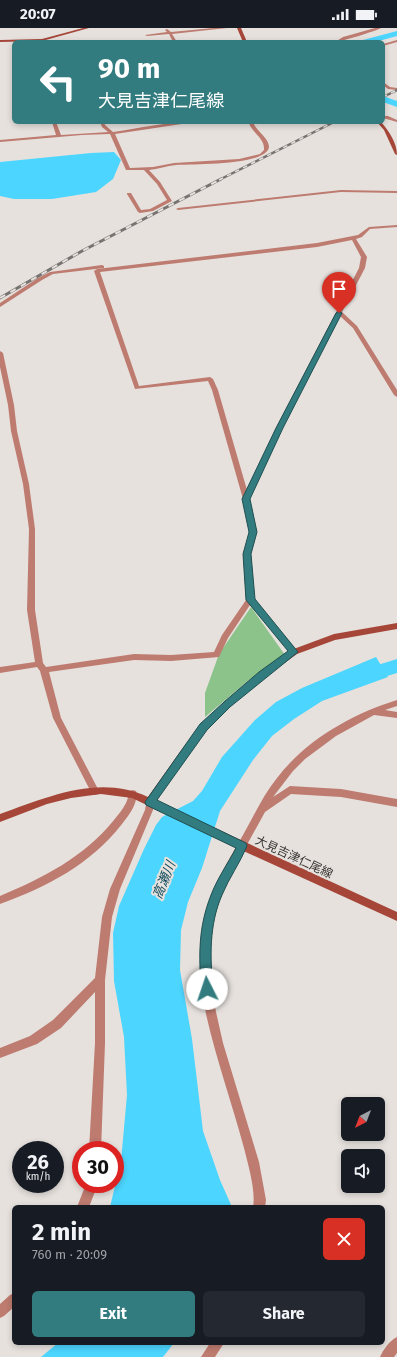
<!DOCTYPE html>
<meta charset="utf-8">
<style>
:root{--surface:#171b24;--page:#242831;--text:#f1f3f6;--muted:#9ea1a6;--accent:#327b7e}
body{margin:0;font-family:"Fira Sans","Noto Sans JP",sans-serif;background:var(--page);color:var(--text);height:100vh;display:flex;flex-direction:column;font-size:15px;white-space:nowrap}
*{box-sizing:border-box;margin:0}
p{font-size:13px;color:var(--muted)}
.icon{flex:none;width:22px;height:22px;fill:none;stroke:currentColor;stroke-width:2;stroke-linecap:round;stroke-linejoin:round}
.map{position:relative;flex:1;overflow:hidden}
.panel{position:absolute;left:12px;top:1177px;width:373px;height:140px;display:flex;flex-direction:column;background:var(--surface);border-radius:6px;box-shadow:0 2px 6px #0003}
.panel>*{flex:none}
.banner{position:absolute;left:12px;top:12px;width:373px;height:84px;border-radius:6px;box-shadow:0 2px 6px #0003;background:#327b7e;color:#fff;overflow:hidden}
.needle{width:26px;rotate:222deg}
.fabs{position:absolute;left:341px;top:1069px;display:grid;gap:8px}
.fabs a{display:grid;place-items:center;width:44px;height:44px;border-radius:6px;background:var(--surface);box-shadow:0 2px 6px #0003;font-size:20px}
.speed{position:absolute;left:12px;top:1113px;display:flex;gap:8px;font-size:20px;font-weight:700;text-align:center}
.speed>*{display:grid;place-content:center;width:52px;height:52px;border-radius:50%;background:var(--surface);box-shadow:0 2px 6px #0003;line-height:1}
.speed small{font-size:10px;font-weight:400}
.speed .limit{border:6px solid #d22;background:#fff;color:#111}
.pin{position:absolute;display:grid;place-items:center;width:34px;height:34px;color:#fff;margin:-41px -17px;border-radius:50% 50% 50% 0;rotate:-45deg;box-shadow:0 0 4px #0007}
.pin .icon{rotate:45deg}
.me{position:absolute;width:44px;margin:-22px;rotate:356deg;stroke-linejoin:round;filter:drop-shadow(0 0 3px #0008)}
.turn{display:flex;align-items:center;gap:14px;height:84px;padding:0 20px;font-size:18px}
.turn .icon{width:52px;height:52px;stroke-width:2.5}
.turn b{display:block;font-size:28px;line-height:34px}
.round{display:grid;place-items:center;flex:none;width:42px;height:42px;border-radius:6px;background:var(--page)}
.head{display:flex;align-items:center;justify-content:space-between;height:68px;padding:0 20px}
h1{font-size:24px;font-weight:700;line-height:30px}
.cta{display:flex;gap:8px;margin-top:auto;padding:8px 20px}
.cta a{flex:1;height:46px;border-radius:6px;background:var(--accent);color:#fff;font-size:16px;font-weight:700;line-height:46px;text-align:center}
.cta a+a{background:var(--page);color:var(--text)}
.status{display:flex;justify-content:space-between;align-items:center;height:28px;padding:0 20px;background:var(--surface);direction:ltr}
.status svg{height:11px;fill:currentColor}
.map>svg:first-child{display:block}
.green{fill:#8cc38a}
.water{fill:#4cd5fe}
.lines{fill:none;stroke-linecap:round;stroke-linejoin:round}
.river{fill:#4cd5fe;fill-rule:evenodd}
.street{fill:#be7b70;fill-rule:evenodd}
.secondary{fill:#a54639;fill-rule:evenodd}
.rail-far1-casing{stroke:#767370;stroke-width:2.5}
.rail-casing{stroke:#767370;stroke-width:3}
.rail-far1{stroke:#e6e1dd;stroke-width:1.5;stroke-dasharray:4.5;stroke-linecap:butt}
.rail{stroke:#e6e1dd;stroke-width:2;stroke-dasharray:6;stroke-linecap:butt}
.route{fill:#327b7e;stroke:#205052}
.labels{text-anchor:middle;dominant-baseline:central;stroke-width:4;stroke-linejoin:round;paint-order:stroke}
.street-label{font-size:12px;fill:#353331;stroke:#e6e1dd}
.water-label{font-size:13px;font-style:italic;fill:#0f4a5b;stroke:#e6e1dd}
</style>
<div class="status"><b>20:07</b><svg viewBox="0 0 49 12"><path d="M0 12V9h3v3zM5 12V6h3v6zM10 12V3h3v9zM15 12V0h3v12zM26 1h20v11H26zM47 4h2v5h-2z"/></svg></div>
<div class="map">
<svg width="397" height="1329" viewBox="0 0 397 1329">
<rect width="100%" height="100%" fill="#e6e1dd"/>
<!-- green -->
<path class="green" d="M251,579L285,627L249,652L205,689V665L219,626Z"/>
<!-- water -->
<g class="water">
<path d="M114,124L121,132L113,151L96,164L52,171H14L0,168V134L91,125Z"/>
<path d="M376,629L388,649L322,673L294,691L272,708L253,732L220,783L202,840L188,874L181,902L180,942L192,1011L203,1103L220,1152L232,1179H110L121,1133L127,1067L124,1009L114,953L113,905L119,878L144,821L156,797L162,789L193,773L202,763L222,729L255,692L276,674L302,660Z"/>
<path d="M58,1315H174L163,1329H41Z"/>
</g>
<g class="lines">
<!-- river -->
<g class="river">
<path d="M397,3V8L375,14H362L363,12Z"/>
<path d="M383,68L397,73V79L383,74Z"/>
<path d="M397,631V645L361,656L355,654L352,649L355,644Z"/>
</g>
<!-- street -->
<g class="street">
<path d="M213,0H227L172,6L177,14H173L169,6L147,8L145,7L167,4L165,2L167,1L171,4Z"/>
<path d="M375,0H381C376,3 340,14 335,14L343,9Z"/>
<path d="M397,12V14L383,18V16Z"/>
<path d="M383,54L390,59L397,60V62L388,61L383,57Z"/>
<path d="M383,88H388L397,92V94L383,90Z"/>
<path d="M52,94H56L61,107L108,104L102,99L100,94H104L105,97L113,104C140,100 167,94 195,94L115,106L130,140L153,139L174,135L239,131L260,126L264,122C265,110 252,105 249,95H228L226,94H253C256,103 269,110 269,119C267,138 190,136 176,137C167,138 158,141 149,142L160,154L172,173L153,183L140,185L138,184L127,166V165H131L141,182L150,181L167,172L157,156L144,142H126L110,106L82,107L0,114V112L56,107Z"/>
<path d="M341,162L397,163V165L341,164L178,182L176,181L178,180Z"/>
<path d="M397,197V199L370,201L362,209L356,211L367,229L365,240L342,284L357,298L397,362V369L394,367L353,300L340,288L282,400L249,471L256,504L251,526L254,571L298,624L297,626H291L250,577L228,610L219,629L171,633L134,632L49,644L61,690L99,763L98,766L95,767L92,766L53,690L40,643L37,639L0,645V639L35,634L27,582L29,501L23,456L11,403L8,377L0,339V323L3,325L14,377L17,403L29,456L35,501V582L43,635L46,639L134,626L171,627L214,624L222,607L246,572L243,526L250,504L243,471L212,362L208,353L135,361L94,243L97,241L317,215L358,207L369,199ZM352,212L361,229L359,240L276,400L247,462L218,362L213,351L210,349L139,358L100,244L317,219Z"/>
<path d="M102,237L104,238V240L53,246L42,252L0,279V275L38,250L50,244Z"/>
<path d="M397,672V678L385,682L397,684V690L374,687L336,708L305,731L293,743L273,769L290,758L341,761L397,771V779L341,769L291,766L265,784L232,844L216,881L213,895L210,923L211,953L216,984L223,1015L259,1134L266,1172L265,1179H253C256,1163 248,1136 244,1120C232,1075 216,1031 206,986C200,956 198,925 203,895C209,864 227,835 243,807C254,788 263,767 277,750C306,712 352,686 397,672Z"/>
<path d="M133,762L136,763L137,766C136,778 129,787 122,796C91,836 47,859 0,876V868C43,850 84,829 114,792C118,787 123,781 126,775C128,771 128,767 130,763Z"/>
<path d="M150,770L153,771L154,774L153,782L120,861L112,889L105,952V1015L101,1122H89L95,1015V964L61,1000L37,1016L0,1030V1020L30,1008L53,992L95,950L102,889L110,861L145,782L147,771Z"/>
<path d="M86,1156H98L89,1179H77Z"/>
<path d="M14,1265V1279L4,1288L0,1290V1276L10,1267Z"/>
<path d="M397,1309V1325L394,1329H380C383,1322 390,1312 397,1309Z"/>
<path d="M210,1315H224L215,1329H201Z"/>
</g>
<!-- secondary -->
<g class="secondary">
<path d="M83,0H89L42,13L0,14V12L42,11Z"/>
<path d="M237,0H241L247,14H243Z"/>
<path d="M377,94H381C389,103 397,115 397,127L395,126L384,102Z"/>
<path d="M397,595V601L335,612L297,626L265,649L230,678L207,701L186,728L156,773L397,884V893L239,821L132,770L101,766L71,770L47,776L0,794V786C48,769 99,746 148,769L180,724L201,697L224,674L259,645L291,622L334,606Z"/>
</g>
<!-- rail-far1 casing -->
<g class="rail-far1-casing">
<g id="rail-far1">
<path d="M383,69L397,62"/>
<path d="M219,152L334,94"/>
</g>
</g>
<!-- rail casing -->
<g class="rail-casing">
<path id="rail" d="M0,270L82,223L221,151"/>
</g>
<!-- rail-far1 -->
<use href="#rail-far1" class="rail-far1"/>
<!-- rail -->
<use href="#rail" class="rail"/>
</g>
<!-- route -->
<path class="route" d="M339,283L342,285L283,400L250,471L257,504L251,526L255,571L298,624L230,679L207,702L157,772L246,815L247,818C240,835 229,850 222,867C209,897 210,929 213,961L211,965L207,967L203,965L201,961C199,927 198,900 211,867C217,851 228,835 236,820L146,777L145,774L200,696L224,674L259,644L288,623L246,572L243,526L249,504L242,471L276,400L336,285Z"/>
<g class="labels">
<!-- street labels -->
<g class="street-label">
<text transform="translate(294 829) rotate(25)">大見吉津仁尾線</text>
</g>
<!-- water labels -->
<g class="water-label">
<text transform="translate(164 852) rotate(-68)">高瀬川</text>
</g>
</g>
</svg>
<div class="fabs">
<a><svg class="needle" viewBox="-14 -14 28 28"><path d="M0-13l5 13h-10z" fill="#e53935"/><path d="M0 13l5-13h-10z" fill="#9ea1a6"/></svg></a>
<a><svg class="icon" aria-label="sound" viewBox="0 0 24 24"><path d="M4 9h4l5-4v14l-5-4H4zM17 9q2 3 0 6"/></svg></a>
</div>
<div class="speed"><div>26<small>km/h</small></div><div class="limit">30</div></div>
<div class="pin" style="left:339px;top:285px;background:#d93025"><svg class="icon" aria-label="arrive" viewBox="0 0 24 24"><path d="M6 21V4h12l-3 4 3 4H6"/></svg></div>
<svg class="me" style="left:207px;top:961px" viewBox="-20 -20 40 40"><circle r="19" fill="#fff"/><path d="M0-13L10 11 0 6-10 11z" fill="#327b7e"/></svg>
<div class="banner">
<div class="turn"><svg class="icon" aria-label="left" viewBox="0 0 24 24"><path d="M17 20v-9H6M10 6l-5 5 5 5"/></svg><div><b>90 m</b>大見吉津仁尾線</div></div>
</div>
<section class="panel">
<div class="head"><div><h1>2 min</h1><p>760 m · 20:09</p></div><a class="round" style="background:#d93025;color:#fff"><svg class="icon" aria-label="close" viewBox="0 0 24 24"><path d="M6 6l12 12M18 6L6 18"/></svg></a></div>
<div class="cta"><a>Exit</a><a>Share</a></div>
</section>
</div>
